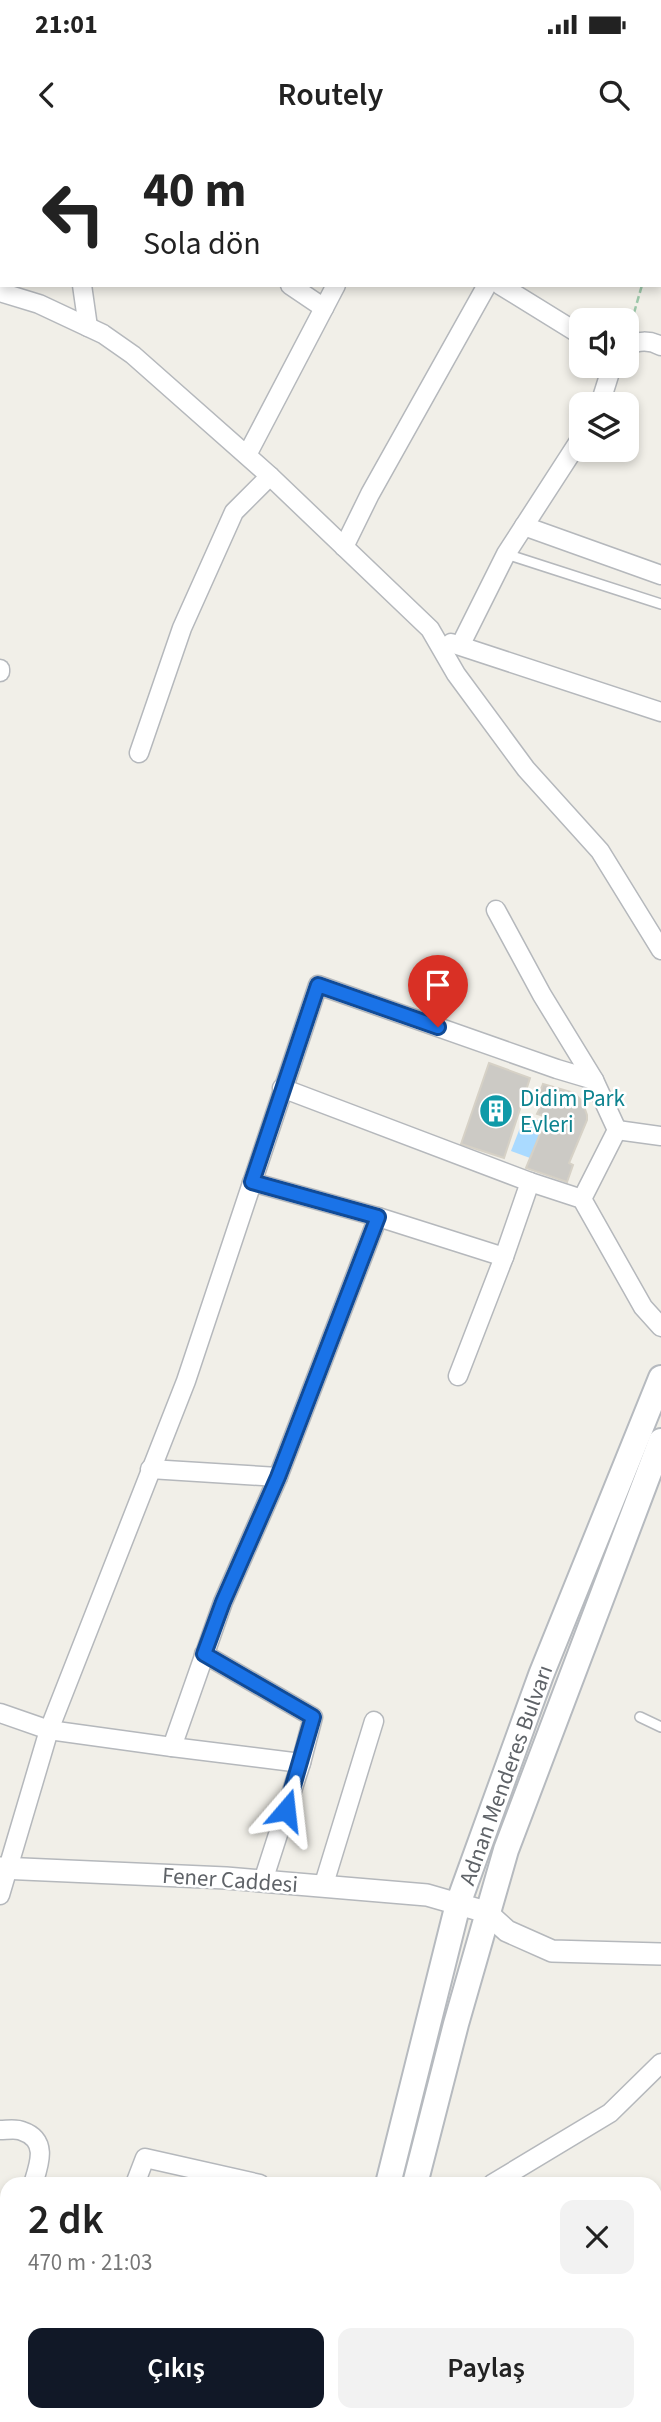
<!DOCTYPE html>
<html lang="tr">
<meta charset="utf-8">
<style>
:root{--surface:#fff;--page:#f2f2f2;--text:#222;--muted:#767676;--accent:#111827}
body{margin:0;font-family:"Source Sans 3",sans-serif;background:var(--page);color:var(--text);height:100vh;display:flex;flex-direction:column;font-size:26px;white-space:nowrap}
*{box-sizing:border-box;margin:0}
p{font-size:23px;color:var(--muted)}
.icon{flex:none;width:38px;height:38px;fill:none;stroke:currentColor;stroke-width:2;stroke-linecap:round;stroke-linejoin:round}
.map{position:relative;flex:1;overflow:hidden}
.panel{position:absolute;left:0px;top:2037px;width:662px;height:245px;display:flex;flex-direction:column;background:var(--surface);border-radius:21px 21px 0 0;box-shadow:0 4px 10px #0003}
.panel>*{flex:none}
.hud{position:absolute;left:0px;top:0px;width:662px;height:147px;box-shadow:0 4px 10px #0003;background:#fff;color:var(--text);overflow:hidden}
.tools{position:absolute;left:569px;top:168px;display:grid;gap:14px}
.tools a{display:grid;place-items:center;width:70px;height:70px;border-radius:14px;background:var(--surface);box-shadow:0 4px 10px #0003;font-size:35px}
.pin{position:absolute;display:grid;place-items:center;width:60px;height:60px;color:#fff;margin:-72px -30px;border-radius:50% 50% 50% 0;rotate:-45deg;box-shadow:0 0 7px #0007}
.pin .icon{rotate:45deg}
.me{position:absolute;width:77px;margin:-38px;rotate:17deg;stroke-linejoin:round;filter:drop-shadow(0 0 5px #0008)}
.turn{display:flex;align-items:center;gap:24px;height:147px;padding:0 28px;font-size:32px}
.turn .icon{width:91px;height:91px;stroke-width:2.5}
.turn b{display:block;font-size:49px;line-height:60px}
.round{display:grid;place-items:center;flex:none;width:74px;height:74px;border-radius:14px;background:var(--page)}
.summary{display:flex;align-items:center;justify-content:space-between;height:119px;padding:0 28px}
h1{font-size:42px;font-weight:600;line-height:52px}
.action{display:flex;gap:14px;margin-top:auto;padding:14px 28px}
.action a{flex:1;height:80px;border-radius:14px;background:var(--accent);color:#fff;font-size:28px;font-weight:600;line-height:80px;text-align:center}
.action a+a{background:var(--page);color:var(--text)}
.status{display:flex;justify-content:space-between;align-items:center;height:49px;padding:0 35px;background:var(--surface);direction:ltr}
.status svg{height:19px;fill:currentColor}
header{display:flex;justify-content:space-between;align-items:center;height:91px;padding:0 28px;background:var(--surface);font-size:32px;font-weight:600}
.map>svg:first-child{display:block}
.water{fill:#aadaff}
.building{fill:#cccac5;stroke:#d6d1c6;stroke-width:2}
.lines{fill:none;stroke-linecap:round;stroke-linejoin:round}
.service-casing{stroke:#b5b8bc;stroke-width:12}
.minor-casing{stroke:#b5b8bc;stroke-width:21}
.tertiary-casing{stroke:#b5b8bc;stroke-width:24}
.secondary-casing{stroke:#b6babf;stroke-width:28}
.path{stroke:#9cc7a9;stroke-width:2.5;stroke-dasharray:7 3.5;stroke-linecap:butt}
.service{stroke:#fff;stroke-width:9}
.minor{stroke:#fff;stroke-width:18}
.tertiary{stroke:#fff;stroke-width:21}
.secondary{stroke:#fff;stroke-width:24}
.route-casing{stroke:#114b97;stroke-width:18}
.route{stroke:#1a73e8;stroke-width:12}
.labels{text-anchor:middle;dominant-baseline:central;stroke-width:5;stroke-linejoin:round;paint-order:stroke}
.culture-label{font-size:23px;fill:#0d838f;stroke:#fff;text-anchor:start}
.street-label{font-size:23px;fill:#5f6368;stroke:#fff}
</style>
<div class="status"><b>21:01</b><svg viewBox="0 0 49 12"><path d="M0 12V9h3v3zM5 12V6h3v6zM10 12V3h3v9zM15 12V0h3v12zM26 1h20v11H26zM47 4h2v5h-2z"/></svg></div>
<header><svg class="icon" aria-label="back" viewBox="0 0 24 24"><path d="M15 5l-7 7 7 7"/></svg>Routely<svg class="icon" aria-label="search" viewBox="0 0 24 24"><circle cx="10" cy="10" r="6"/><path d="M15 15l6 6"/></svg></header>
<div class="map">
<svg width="661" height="2282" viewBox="0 0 661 2282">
<rect width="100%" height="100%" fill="#f1efe8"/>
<!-- water -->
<path class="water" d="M525,975L545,983L530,1018L511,1011Z"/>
<!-- building -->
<g class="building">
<path d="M489,923L530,938L504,1018L461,1004Z"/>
<path d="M543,944L574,953L582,961L587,975V980L569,1023L573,1025L567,1042L526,1028L547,977L537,974L544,960L538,957Z"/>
</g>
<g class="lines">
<!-- service casing -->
<g class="service-casing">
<g id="service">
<path d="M583,0L587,2"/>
<path d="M506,414L661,464"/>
<path d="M640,1577L661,1587"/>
</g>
</g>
<!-- minor casing -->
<g class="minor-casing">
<g id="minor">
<path d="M282,0L284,2"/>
<path d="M131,2L132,0"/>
<path d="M415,2L416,0"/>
<path d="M0,134L2,137"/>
<path d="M82,145L88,187"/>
<path d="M500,145L581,195"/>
<path d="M0,152L39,164L103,194L133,215L270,336L430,489L456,534L526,629L600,711L661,810"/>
<path d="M324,168L336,145"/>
<path d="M626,207C637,200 650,200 661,206"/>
<path d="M600,264L612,226"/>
<path d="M247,315L324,168L290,145"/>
<path d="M524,386L661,435"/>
<path d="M344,407L370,354L487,145"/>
<path d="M451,503L661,572"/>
<path d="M461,504L506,414L581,298"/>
<path d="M0,529V532"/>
<path d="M139,613L182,488L234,372L270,336"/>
<path d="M496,770L542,855L594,940L617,990L582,1059"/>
<path d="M282,948L530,1042L582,1059L643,1167L661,1187"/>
<path d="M617,990L661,996"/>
<path d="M252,1042L378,1077L504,1117"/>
<path d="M458,1236L504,1117L530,1042"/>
<path d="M150,1329L278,1337"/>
<path d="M204,1514L313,1577L301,1623L263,1741"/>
<path d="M0,1573L49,1590L172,1607L223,1462L278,1337L378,1077"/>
<path d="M172,1607L301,1623"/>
<path d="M323,1747L374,1581"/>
<path d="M0,1755L49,1590L186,1241L318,845L557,929L594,940"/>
<path d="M0,1990C7,1990 16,1988 22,1991C49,2000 39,2025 33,2044"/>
<path d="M135,2044L145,2018L260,2044"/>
<path d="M492,2044L610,1973L661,1923"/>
<path d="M654,2139L661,2129"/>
<path d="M0,2153L7,2130"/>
<path d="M0,2258L7,2260"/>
<path d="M54,2275L72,2282"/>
<path d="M175,2282L178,2275"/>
</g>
</g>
<!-- tertiary casing -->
<g class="tertiary-casing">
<path id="tertiary" d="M0,1728L226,1738L427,1755L486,1772L507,1791L552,1811L661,1814"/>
</g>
<!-- secondary casing -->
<g class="secondary-casing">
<g id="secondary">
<path d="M388,2044L458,1764L541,1535L661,1238"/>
<path d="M415,2044L456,1884L506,1710L661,1301"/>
<path d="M308,2282L311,2275"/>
<path d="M333,2282L337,2275"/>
</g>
</g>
<!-- path -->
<g class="path">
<path d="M660,44L661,43"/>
<path d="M634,173L642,145"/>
</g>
<!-- service -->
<use href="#service" class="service"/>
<!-- minor -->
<use href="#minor" class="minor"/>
<!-- tertiary -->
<use href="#tertiary" class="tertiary"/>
<!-- secondary -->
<use href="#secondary" class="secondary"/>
</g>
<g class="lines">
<!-- route casing -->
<g class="route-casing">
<path id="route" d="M286,1670L313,1577L204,1514L223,1462L278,1337L378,1077L252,1042L318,845L438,887"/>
</g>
<!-- route -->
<use href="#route" class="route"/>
</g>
<!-- icons -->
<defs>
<g id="building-disc" transform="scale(1.75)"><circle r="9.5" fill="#0f9aa8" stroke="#fff"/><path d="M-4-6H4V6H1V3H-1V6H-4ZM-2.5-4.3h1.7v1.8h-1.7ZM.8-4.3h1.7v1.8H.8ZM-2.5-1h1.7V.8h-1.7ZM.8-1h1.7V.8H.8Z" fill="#fff"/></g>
</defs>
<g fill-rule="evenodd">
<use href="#building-disc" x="496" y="971"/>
</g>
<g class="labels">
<!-- culture labels -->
<g class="culture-label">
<text x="520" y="958">Didim Park<tspan x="520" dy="26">Evleri</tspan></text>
</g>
<!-- street labels -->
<g class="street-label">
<text transform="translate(506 1635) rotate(-70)">Adnan Menderes Bulvarı</text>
<text transform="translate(230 1740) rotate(4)">Fener Caddesi</text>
</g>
</g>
</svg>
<div class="tools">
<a><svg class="icon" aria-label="sound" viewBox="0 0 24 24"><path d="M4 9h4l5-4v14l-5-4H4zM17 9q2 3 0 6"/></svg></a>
<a><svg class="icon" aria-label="layers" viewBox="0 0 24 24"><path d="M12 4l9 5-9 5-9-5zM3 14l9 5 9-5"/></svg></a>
</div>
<div class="pin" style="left:438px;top:887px;background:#d93025"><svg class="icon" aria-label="arrive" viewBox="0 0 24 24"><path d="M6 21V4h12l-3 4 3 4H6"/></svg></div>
<svg class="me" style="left:286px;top:1670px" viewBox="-20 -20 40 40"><path d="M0-17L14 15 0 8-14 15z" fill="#1a73e8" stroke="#fff" stroke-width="4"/></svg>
<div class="hud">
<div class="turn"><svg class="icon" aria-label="left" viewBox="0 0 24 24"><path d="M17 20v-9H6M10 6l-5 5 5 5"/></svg><div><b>40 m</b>Sola dön</div></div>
</div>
<section class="panel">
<div class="summary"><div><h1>2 dk</h1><p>470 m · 21:03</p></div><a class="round"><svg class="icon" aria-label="close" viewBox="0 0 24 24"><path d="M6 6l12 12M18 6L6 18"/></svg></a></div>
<div class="action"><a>Çıkış</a><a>Paylaş</a></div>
</section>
</div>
